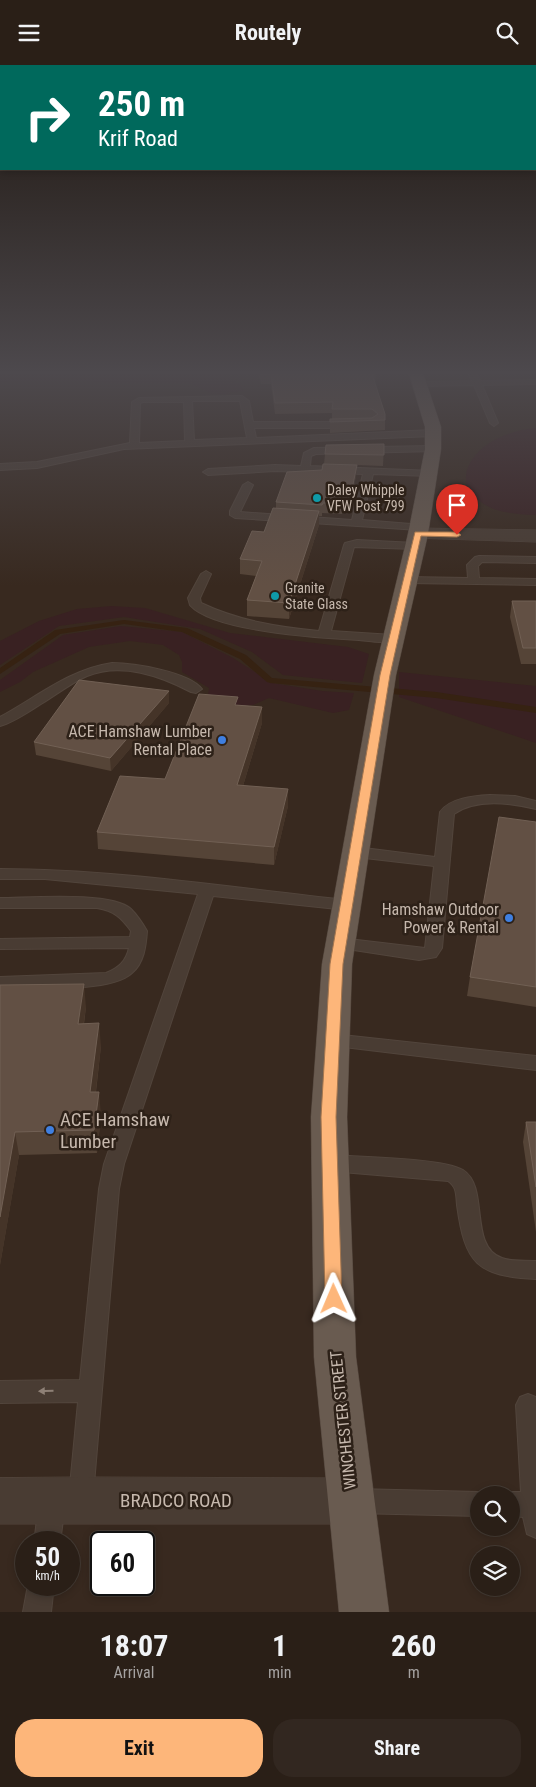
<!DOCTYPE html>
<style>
:root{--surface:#2a1f17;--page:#322720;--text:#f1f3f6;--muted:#a5a2a1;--line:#463d36;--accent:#fdb67a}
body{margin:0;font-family:"Roboto Condensed",sans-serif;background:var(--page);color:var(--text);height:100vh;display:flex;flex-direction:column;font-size:19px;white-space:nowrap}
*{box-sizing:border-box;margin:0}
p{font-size:16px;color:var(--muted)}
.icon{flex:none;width:28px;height:28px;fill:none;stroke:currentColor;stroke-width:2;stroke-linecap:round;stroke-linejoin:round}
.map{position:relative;height:1547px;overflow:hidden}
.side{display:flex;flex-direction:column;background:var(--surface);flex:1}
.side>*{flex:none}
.top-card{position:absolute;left:0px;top:0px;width:536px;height:105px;box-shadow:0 2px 8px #0003,0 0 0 1px var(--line);background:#00695c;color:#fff;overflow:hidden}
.tools{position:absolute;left:470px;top:1421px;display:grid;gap:10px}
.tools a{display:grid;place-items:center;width:50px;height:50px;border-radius:50%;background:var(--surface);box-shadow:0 2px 8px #0003,0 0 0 1px var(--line);font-size:25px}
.speed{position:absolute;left:15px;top:1466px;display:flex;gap:10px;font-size:25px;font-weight:700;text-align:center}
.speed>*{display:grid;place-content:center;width:65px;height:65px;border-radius:50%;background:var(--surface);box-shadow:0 2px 8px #0003,0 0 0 1px var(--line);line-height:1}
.speed small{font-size:12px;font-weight:400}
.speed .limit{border:2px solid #111;border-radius:8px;background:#fff;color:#111}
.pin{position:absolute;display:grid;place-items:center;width:42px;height:42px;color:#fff;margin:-51px -21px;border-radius:50% 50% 50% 0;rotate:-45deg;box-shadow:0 0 5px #0007}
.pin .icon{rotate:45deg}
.me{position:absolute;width:55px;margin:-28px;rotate:359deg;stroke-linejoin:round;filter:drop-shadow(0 0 4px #0008)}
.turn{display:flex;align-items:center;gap:18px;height:105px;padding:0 15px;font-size:22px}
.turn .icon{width:65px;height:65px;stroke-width:2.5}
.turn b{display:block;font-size:35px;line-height:42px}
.eta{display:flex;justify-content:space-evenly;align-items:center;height:85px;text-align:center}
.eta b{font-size:30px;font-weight:700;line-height:35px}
.action{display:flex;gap:10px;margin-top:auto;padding:10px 15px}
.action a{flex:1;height:58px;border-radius:20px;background:var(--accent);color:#111;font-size:20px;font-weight:700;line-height:58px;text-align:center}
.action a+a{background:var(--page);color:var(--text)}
header{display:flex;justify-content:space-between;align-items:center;height:65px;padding:0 15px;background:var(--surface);font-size:22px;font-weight:700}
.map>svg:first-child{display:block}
.green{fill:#392122}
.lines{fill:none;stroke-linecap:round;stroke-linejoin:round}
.stream{fill:#362212;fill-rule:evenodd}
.lane-casing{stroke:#52453c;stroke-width:2}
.street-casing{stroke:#52453c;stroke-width:1}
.primary-casing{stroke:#52453c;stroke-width:1}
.lane{fill:#493c33;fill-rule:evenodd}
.street{fill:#493c33;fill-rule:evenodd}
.primary{fill:#695b50;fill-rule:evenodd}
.wall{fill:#554437}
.shaded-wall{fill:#453428}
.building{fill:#625044;stroke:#716054}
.oneway{fill:#8e8076}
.route{fill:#fdb67a;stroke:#a4764f}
.culture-dot{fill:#0f9aa8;stroke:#2d2118;stroke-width:2}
.shop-dot{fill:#3f7fe0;stroke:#2d2118;stroke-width:2}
.labels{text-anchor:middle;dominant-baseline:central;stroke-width:5;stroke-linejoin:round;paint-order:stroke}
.far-poi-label{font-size:14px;fill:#c6b8ad;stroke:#2d2118;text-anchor:start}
.poi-label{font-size:16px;fill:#c6b8ad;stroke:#2d2118;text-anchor:end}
.street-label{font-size:16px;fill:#c6b8ad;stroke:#2d2118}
.near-poi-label{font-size:19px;fill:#c6b8ad;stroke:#2d2118;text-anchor:start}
.near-street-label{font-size:19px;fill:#c6b8ad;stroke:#2d2118}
</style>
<header><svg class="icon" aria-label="menu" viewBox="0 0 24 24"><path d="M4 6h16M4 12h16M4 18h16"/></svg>Routely<svg class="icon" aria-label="search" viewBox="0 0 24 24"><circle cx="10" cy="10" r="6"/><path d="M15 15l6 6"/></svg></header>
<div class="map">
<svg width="536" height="1547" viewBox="0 0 536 1547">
<rect width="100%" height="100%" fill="#38291f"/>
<!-- green -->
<g class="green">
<path d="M0,305H271H222L224,311L237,317L244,326L224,329L210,328L190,318H109L66,314L0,317Z"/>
<path d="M536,363V450C503,448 491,448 466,425C466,418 465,408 468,402C479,377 510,365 536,363Z"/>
<path d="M112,541L145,543L230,568L348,582L369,589L362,618L283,610L252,587L200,564L124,552L59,561L0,600V576L39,556L77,544Z"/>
<path d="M121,561L182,567L233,593L272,618L322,626L354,628L349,645L333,648L269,633L253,640L233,642L208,631L209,623L182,607V597L179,590L163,580L130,576L89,582L33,607L20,617L0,627V615L63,570Z"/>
<path d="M399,607L536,621V678L399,632Z"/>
</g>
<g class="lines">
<!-- stream -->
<path class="stream" d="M124,555L187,563L246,590L272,613L436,627L536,642V648L436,633L270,618L267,617L240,594L182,567L124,559L60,569L0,609V603L55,565Z"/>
<!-- lane casing -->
<g class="lane-casing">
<g id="lane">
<path d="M467,305H475L480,316L536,315V319L482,320L498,358L494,361L490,358L474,320L420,321L416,319L420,317L472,316Z"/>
<path d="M242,331L249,336L253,357H350L354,360L350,363H254L256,373L433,365L437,368L433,371L124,384L37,403L0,405V399L37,397L130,378L132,337L139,333ZM192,336H240L247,373L194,375ZM143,337H184L185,376L139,378L140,338Z"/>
<path d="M433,381L438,384L436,386L316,389L311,391L310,401L433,406V410L430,411L373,409L362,455L423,460L424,462L419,465L235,453L230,450V446L243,420L248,417L253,420L240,447L352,455L363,409L275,406L208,410L203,407L208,404L275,400L301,401L304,388L314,383Z"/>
<path d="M357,475L415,478L420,481L415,484L354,482L331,566L393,570L397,571L399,574L397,577C386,579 371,576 359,575C322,573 214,567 190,540L188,533L201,509L206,506L211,509L200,533L201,538C239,556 278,562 319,566L344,480L345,478Z"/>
<path d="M479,491L536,492V498L482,497L478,501L479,513L536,514V520L407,518L401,515L407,512L468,513L467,500L475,492Z"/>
<path d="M112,598C134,598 189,607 202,624L196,628L191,627C160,611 122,597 87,611C71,618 56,630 41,639C28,647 14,657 0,661V652C37,632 70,604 112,598Z"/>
<path d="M490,730L515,731L536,736V744C511,738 476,733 454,749L442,883L436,892L419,895L334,882L332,878L334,874L340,873L425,883L434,801L356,792L351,790L348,787L351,784L356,782L435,792L440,747C450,733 473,731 490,730Z"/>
<path d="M0,804C115,804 233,823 347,835L353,836L355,840L353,844L347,845L213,831L124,1099L119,1124L93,1431L90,1440L81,1443L72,1440L69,1431L78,1337L0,1338V1316L80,1315L99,1124L104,1099L198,829L45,814H0Z"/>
<path d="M0,833C28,833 112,826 131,844C137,850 143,859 147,866C146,881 144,898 132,908C111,928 30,923 0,924V912L106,908C119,903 126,896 129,883L0,884V874L130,872L131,866C121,852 114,846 97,843H0Z"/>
<path d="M333,969L536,991V1005L327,980L324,975L327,970Z"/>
<path d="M330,1090C358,1092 443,1093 463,1105C490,1122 468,1181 502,1193C512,1197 525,1195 536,1196V1214C477,1211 465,1199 457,1140C456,1130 457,1122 448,1116L330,1106L323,1104L320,1098L323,1092Z"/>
<path d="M528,1329L536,1332V1473L527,1469L523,1452L511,1451V1430H503L511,1427H521L516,1340L520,1332Z"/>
<path d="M355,1424L479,1427L487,1430H479V1451L355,1448L346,1445L342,1436L346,1427Z"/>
<path d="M52,1427L61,1430L65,1439L60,1478H34L39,1439L43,1430Z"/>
<path d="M28,1520H54L51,1547H23Z"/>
</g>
</g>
<!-- street casing -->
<g class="street-casing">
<g id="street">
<path d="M418,463L536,465V477L411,473L408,469L411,465Z"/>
<path d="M81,1412L352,1413L368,1420L375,1436L368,1452L352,1459H0V1413Z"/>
</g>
</g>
<!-- primary casing -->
<g class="primary-casing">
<path id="primary" d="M408,305H422L441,362V384L428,469L396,610L352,899L347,1052L356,1292L389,1547H339L314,1292L311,1052L322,899L374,610L408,469L425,384V362Z"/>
</g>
<!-- lane -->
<use href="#lane" class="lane"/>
<!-- street -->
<use href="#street" class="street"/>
<!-- primary -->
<use href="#primary" class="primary"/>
</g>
<!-- wall -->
<g class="wall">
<path d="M257,305H375L376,309L375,319L385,349V365L330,368V357L332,354V348L275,349L271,319H261Z"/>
<path d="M384,379L383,401L357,400L356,411L351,435L346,434L342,449L322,448V451H319V460L289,554L247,551V535L256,511L240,509V494L264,467L276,443V437L322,405L324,399L325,389Z"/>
<path d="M512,536H536V599H521L510,552Z"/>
<path d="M169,638L111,706L36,690L34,677Z"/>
<path d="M238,640L262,642V658L243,721L288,724V741L274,800L98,784L97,767L165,714Z"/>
<path d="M536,757V942L467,931L470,912Z"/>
<path d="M0,920L86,942L84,959L101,981L96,1027L101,1050L97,1088L19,1090L0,1200Z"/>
<path d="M526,1057H536V1167L523,1077Z"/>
</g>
<!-- shaded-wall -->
<g class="shaded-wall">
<path d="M357,400L356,411L351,435L352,424Z"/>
<path d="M346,424V434L342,449V438Z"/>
<path d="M319,446V460L289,554V538Z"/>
<path d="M169,626V638L111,706L110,693Z"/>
<path d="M262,642V658L238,737L237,720Z"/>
<path d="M288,724V741L274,800V782Z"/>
<path d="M84,919L86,942L80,982L78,959Z"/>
<path d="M99,958L101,981L93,1050L90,1027Z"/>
<path d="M99,1027L101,1050L97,1088L94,1065Z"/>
<path d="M15,1067L19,1090L0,1200V1152Z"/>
</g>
<!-- building -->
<g class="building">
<path d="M259,305H375L376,309H372L385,349V355L330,357V354L372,353L378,349L372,344H332L333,337L275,338L271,309L261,310Z"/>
<path d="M384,379V390L325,389L326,380Z"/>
<path d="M323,399L357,400L352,424H346L342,438H323L322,440L276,437L287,407L322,405Z"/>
<path d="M273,443L319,446L289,538L247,535L262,496L240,494L252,466L264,467Z"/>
<path d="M512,536H536V583H523Z"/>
<path d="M79,615L169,626L110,693L34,677Z"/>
<path d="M199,629L238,632L235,640L262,642L237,720L288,724L274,782L97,767L120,711L165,714Z"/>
<path d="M499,752L536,757V922L470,912Z"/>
<path d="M84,919L78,959L99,958L90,1027H99L94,1065L15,1067L0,1152V920Z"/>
<path d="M526,1057H536V1122Z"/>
</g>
<!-- one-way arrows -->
<defs><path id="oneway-solid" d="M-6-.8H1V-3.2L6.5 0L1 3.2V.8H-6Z" transform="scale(1.25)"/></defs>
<use class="oneway" href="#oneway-solid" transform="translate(46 1326) rotate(179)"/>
<!-- sky -->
<linearGradient id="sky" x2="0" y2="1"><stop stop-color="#1f1711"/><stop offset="0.59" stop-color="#4d494d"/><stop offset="1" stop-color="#4d494d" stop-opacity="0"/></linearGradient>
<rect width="536" height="521" fill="url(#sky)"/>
<!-- route -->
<path class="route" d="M415,467H457L461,470L457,472L421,471L390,610L343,899L336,1052L342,1234L340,1239L334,1241L328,1239L325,1234L321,1052L330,899L380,610Z"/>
<!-- markers -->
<g class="culture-dot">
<circle cx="317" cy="433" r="5"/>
<circle cx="275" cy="531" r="5"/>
</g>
<g class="shop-dot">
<circle cx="222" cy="675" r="5"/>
<circle cx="509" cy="853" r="5"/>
<circle cx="50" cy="1065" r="5"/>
</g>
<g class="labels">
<!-- far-poi labels -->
<g class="far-poi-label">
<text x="327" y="425">Daley Whipple<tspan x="327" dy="16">VFW Post 799</tspan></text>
<text x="285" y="523">Granite<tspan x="285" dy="16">State Glass</tspan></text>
</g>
<!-- poi labels -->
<g class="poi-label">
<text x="212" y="666">ACE Hamshaw Lumber<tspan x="212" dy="18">Rental Place</tspan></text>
<text x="499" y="844">Hamshaw Outdoor<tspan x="499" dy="18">Power &amp; Rental</tspan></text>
</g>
<!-- street labels -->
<g class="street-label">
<text transform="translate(343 1355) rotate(-96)">WINCHESTER STREET</text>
</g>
<!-- near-poi labels -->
<g class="near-poi-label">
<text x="60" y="1054">ACE Hamshaw<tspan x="60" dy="22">Lumber</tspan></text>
</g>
<!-- near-street labels -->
<g class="near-street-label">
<text x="176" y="1435">BRADCO ROAD</text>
</g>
</g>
</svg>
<div class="tools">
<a><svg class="icon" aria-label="search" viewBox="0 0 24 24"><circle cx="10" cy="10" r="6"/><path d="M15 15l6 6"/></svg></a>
<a><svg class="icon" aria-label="layers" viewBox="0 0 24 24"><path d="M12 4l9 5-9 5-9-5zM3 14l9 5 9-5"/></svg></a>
</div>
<div class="speed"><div>50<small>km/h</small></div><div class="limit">60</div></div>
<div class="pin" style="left:457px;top:470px;background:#d93025"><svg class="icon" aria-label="arrive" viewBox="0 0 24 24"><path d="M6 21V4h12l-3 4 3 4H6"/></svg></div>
<svg class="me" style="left:334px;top:1234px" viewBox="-20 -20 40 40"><path d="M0-17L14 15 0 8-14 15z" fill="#fdb67a" stroke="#fff" stroke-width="4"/></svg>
<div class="top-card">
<div class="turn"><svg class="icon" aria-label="right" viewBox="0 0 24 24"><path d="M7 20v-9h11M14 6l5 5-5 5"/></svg><div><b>250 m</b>Krif Road</div></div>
</div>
</div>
<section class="side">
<div class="eta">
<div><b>18:07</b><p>Arrival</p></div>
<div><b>1</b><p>min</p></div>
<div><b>260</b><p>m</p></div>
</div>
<div class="action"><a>Exit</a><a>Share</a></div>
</section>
